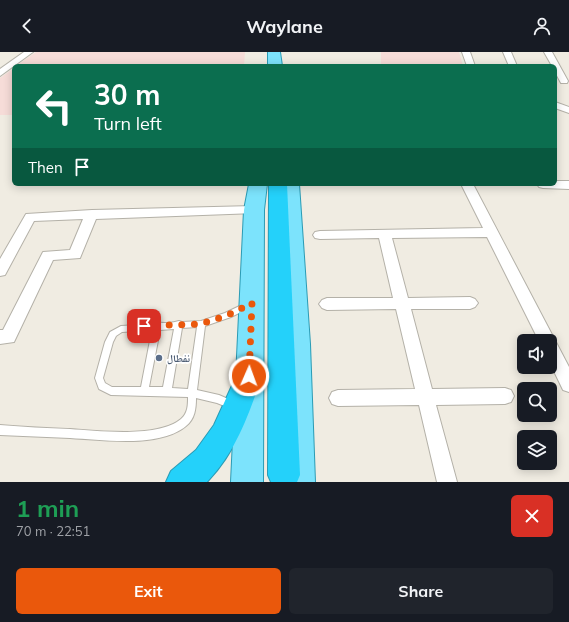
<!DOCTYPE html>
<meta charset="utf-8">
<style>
:root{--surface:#171b24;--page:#20242c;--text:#f1f3f6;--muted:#9ea1a6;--accent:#ea580c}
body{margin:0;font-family:Mulish,"Noto Naskh Arabic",sans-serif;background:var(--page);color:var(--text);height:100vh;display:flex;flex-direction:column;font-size:15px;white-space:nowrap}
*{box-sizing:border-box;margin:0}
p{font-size:13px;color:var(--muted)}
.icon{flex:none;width:22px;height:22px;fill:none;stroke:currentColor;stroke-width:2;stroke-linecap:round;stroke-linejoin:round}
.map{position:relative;height:430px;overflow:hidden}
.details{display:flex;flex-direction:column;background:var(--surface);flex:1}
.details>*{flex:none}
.banner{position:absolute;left:12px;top:12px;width:545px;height:122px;border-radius:6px;box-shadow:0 2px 10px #0003;background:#0b6e4f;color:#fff;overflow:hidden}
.fabs{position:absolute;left:517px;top:282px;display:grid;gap:8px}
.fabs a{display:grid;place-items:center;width:40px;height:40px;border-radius:6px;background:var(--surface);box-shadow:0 2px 10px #0003;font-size:20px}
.pin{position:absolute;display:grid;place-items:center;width:34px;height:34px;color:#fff;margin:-17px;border-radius:8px;box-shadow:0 2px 6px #0006}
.me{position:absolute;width:44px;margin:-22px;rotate:2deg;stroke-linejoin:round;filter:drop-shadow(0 0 3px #0008)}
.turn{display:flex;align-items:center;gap:14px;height:84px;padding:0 16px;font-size:18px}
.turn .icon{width:52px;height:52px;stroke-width:2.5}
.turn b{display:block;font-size:28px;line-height:34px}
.then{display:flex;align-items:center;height:38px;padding:0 16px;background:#0003;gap:8px;font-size:15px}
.round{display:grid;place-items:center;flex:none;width:42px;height:42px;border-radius:6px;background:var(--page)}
.overview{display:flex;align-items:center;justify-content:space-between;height:68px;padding:0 16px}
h1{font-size:24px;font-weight:700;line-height:30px;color:#1e9e55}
.cta{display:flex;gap:8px;margin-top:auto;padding:8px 16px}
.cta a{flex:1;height:46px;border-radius:6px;background:var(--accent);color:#fff;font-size:16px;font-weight:700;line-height:46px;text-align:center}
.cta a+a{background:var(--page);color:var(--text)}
header{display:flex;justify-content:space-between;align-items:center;height:52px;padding:0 16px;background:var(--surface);font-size:18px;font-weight:700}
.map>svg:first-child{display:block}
.education{fill:#f6dcd8}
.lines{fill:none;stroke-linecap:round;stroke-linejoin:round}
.lane-casing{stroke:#b4b1a8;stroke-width:2}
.street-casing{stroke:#b4b1a8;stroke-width:2}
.primary-casing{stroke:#2b9bb4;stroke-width:2}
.highway-casing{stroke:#2b9bb4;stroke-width:2}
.lane{fill:#fff;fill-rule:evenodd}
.street{fill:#fff;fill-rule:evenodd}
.primary{fill:#7ce3fc;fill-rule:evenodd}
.highway{fill:#24d1fa;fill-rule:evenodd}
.route{stroke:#ea580c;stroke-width:7;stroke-dasharray:0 12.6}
.service-dot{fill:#5c6f8a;stroke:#fff;stroke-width:1.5}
.labels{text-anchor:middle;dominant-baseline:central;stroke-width:3.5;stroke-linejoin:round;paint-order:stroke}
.service-label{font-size:10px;font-weight:bold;fill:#4e5e75;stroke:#fff;text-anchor:start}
</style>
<header><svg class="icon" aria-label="back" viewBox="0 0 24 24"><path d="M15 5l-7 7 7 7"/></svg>Waylane<svg class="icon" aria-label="person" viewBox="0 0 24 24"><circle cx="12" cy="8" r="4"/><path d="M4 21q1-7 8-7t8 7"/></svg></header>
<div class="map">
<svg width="569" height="430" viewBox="0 0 569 430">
<rect width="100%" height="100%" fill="#f0ece2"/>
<!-- education -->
<g class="education">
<path d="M36,0H245L244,14H16Z"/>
<path d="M381,0H459L463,14H381Z"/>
<path d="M14,16V63H0V26Z"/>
</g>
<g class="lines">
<!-- lane casing -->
<g class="lane-casing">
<path id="lane" d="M248,250L251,251L252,253L251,255L231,265L205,274L197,338L219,343L235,350L236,353L235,356L232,357L217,351L196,346C196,356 195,367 186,374C160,396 103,388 70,386C47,385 23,384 0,383V373C23,375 47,376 70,377C98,379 159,386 181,367C188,361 188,353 188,345L111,343L99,337L95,326L105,290L110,280L121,274L154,272L157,270C163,272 173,271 179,269L182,270L201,269L225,261ZM197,275L188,337L172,336L182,276ZM174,277L163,335H149L160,278ZM152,278L141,335H112L105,331L103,326L113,290L116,284L122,280Z"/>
</g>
<!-- street casing -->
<g class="street-casing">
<g id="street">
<path d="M24,0H33L0,24V17Z"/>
<path d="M462,0H470L475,14H467Z"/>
<path d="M503,0H511L517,14H509Z"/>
<path d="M544,0H552L568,29L567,31H561L555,20V14H552Z"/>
<path d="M555,50L569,55V61L555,56Z"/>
<path d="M555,129H569V137L543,136L539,135L537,132H555Z"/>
<path d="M461,132H473L569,315V340L563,338L550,311V289H539L487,185L392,186L408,246L470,245L475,247L478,251L475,255L470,257H411L432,337L505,336L511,338L514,344L511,350L505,352L436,353L457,430H437L419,353L338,354L332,352L329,346L332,340L338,338L415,337L396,257L327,258L322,256L319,252L322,248L327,246H393L379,186L320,187L315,186L313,183L315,180L320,179L483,176Z"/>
<path d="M254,154L258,155L260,158L258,161L96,167L80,206L53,208L14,290L0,292V278H3L43,200L70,198L83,167L34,169L5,223L0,224V207L26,162L92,158Z"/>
</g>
</g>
<!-- primary casing -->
<g class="primary-casing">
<g id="primary">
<path d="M268,0H280L282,14H268Z"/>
<path d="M249,132H267L264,158L263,430H231L244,158Z"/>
<path d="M281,132H299L310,292L315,430H283L284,292Z"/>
</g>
</g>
<!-- highway casing -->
<g class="highway-casing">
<g id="highway">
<path d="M269,132H287L300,423L297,430H271L268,423Z"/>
<path d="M249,312L258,316L262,324C249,362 236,400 207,430H166L171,419L196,398L214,373L240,316Z"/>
</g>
</g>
<!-- lane -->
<use href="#lane" class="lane"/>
<!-- street -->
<use href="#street" class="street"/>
<!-- primary -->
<use href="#primary" class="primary"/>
<!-- highway -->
<use href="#highway" class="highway"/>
</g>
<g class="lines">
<!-- route -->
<path class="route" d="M144,274L201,272L228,263L252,251L249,324"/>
</g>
<!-- markers -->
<circle class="service-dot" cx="159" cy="306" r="4"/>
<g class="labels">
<!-- service labels -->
<g class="service-label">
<text x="167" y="306">نفطال</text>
</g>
</g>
</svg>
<div class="fabs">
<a><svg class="icon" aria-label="sound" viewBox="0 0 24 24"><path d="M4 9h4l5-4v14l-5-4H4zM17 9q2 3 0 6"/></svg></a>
<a><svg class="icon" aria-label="search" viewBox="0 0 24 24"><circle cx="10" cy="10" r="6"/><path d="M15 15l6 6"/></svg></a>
<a><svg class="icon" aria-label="layers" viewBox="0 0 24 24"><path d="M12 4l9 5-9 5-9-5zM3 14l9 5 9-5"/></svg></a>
</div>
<div class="pin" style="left:144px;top:274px;background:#d93025"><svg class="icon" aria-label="arrive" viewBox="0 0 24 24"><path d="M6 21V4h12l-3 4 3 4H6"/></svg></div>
<svg class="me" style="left:249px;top:324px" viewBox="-20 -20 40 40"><circle r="17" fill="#ea580c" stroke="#fff" stroke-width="3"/><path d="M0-11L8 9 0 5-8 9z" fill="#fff"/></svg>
<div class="banner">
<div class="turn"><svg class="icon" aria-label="left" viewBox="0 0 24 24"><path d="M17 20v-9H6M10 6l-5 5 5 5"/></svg><div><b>30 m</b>Turn left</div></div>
<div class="then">Then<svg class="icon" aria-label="arrive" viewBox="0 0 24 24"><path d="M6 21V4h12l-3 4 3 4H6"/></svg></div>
</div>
</div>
<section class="details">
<div class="overview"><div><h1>1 min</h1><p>70 m · 22:51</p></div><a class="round" style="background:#d93025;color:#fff"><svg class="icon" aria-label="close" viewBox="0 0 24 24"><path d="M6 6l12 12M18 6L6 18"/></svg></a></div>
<div class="cta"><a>Exit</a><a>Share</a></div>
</section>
